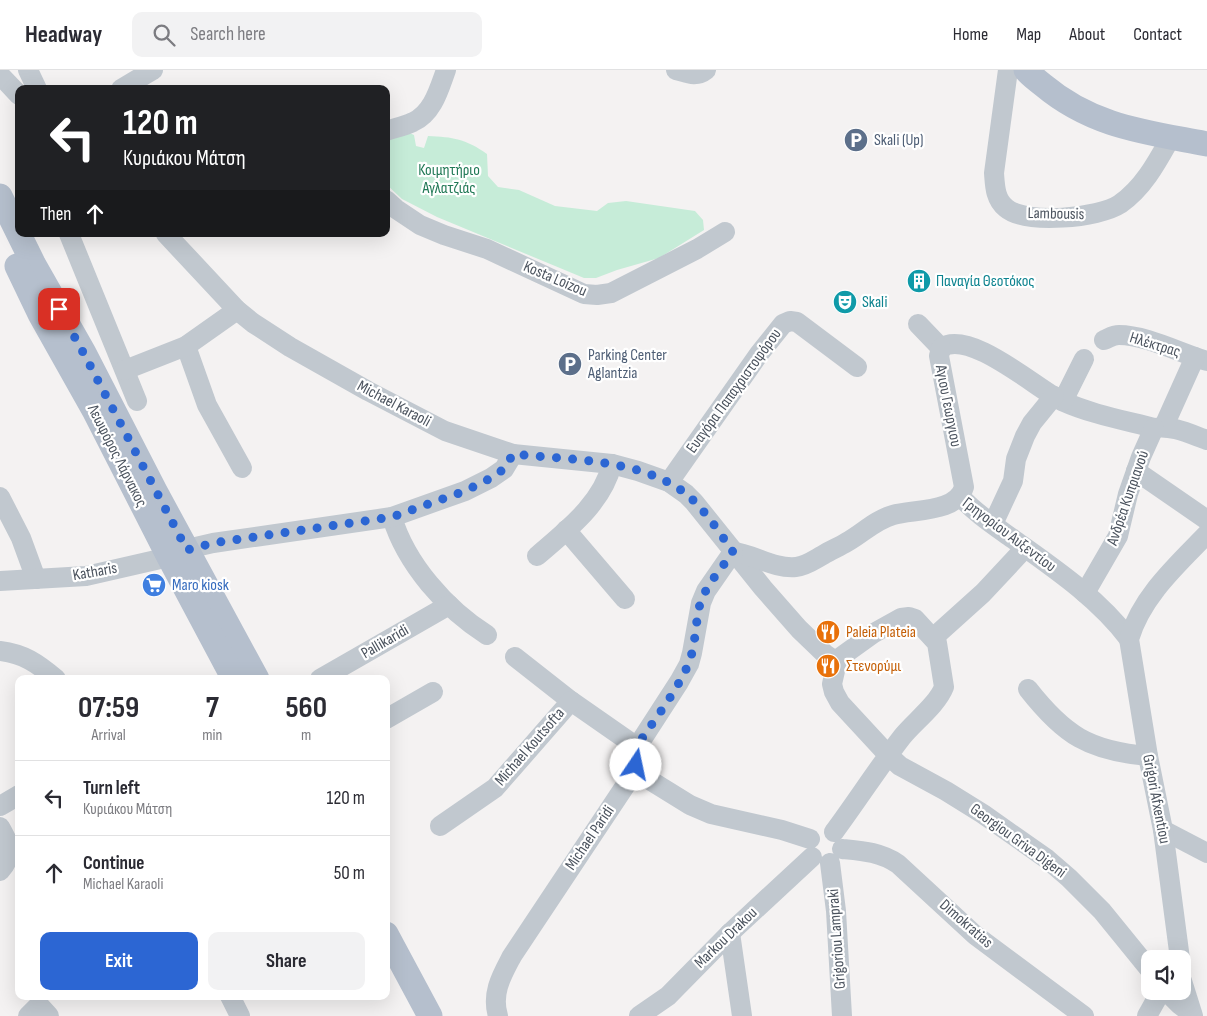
<!DOCTYPE html>
<meta charset="utf-8">
<style>
:root{--surface:#fff;--page:#f2f2f3;--text:#2b2b33;--muted:#7c7c81;--line:#e1e1e2;--accent:#2c66d3}
body{margin:0;font-family:"Sofia Sans Condensed",sans-serif;background:var(--page);color:var(--text);height:100vh;display:flex;flex-direction:column;font-size:19px;white-space:nowrap}
*{box-sizing:border-box;margin:0}
p{font-size:16px;color:var(--muted)}
.icon{flex:none;width:28px;height:28px;fill:none;stroke:currentColor;stroke-width:2;stroke-linecap:round;stroke-linejoin:round}
.map{position:relative;flex:1;overflow:hidden}
.details{position:absolute;left:15px;top:605px;width:375px;height:325px;display:flex;flex-direction:column;background:var(--surface);border-radius:10px;box-shadow:0 5px 20px #0002}
.details>*{flex:none}
.hud{position:absolute;left:15px;top:15px;width:375px;height:152px;border-radius:10px;box-shadow:0 5px 20px #0002;background:#202124;color:#fff;overflow:hidden}
.buttons{position:absolute;left:1141px;top:880px;display:grid;gap:10px}
.buttons a{display:grid;place-items:center;width:50px;height:50px;border-radius:10px;background:var(--surface);box-shadow:0 5px 20px #0002;font-size:25px}
.pin{position:absolute;display:grid;place-items:center;width:42px;height:42px;color:#fff;margin:-21px;border-radius:10px;box-shadow:0 2px 8px #0006}
.me{position:absolute;width:55px;margin:-28px;rotate:11deg;stroke-linejoin:round;filter:drop-shadow(0 0 4px #0008)}
.turn{display:flex;align-items:center;gap:18px;height:105px;padding:0 25px;font-size:22px}
.turn .icon{width:65px;height:65px;stroke-width:2.5}
.turn b{display:block;font-size:35px;line-height:42px}
.then{display:flex;align-items:center;height:48px;padding:0 25px;background:#0003;gap:10px;font-size:19px}
.eta{display:flex;justify-content:space-evenly;align-items:center;height:85px;text-align:center}
.eta b{font-size:30px;font-weight:700;line-height:35px}
.button{display:flex;gap:10px;margin-top:auto;padding:10px 25px}
.button a{flex:1;height:58px;border-radius:10px;background:var(--accent);color:#fff;font-size:20px;font-weight:700;line-height:58px;text-align:center}
.button a+a{background:var(--page);color:var(--text)}
ul{padding:0;list-style:none}
li{display:flex;align-items:center;gap:15px;height:75px;padding:0 25px;border-top:1px solid var(--line)}
li div{flex:1}
li b{display:block;font-size:19px}
li em{font-style:normal}
header{display:flex;align-items:center;gap:30px;box-sizing:border-box;height:70px;padding:0 25px;background:var(--surface);border-bottom:1px solid var(--line)}
header strong{font-size:24px}
nav{display:flex;gap:28px;margin-inline-start:auto;font-size:18px}
.search{width:350px;height:45px;background:var(--page);display:flex;align-items:center;gap:12px;box-sizing:border-box;padding:0 18px;border-radius:10px;color:var(--muted);font-size:19px}
.map>svg:first-child{display:block}
.green{fill:#c6ecd8}
.lines{fill:none;stroke-linecap:round;stroke-linejoin:round}
.minor{stroke:#c1c8cf;stroke-width:20}
.major{stroke:#b5bfcd;stroke-width:25}
.route{stroke:#2c66d3;stroke-width:9;stroke-dasharray:0 16.2}
.labels{text-anchor:middle;dominant-baseline:central;stroke-width:4.5;stroke-linejoin:round;paint-order:stroke}
.service-label{font-size:16px;fill:#4e5e75;stroke:#fff;text-anchor:start}
.park-label{font-size:16px;fill:#217956;stroke:#fff}
.street-label{font-size:16px;fill:#4b535e;stroke:#fff}
.culture-label{font-size:16px;fill:#0d838f;stroke:#fff;text-anchor:start}
.shop-label{font-size:16px;fill:#366cbe;stroke:#fff;text-anchor:start}
.food-label{font-size:16px;fill:#c56008;stroke:#fff;text-anchor:start}
</style>
<header>
<strong>Headway</strong>
<div class="search"><svg class="icon" aria-label="search" viewBox="0 0 24 24"><circle cx="10" cy="10" r="6"/><path d="M15 15l6 6"/></svg>Search here</div>
<nav><a>Home</a><a>Map</a><a>About</a><a>Contact</a></nav>
</header>
<div class="map">
<svg width="1207" height="946" viewBox="0 0 1207 946">
<rect width="100%" height="100%" fill="#f4f2f2"/>
<!-- green -->
<path class="green" d="M405,61L414,65L416,76L424,78L428,66C453,67 466,69 487,84L488,106L498,117L519,120L555,136L597,141L608,133L626,131L695,141L703,150L704,160L659,188L617,200L596,208H584L437,147L402,129L386,114V67Z"/>
<g class="lines">
<!-- minor -->
<g class="minor">
<path d="M28,0L37,19"/>
<path d="M676,0C687,3 696,8 706,0"/>
<path d="M1008,0L994,103C995,116 995,129 1006,138C1026,155 1099,148 1120,134C1144,117 1157,92 1171,67"/>
<path d="M0,5L19,25"/>
<path d="M121,19L153,0"/>
<path d="M386,61C395,58 405,56 413,52C433,43 439,19 446,0"/>
<path d="M386,130L396,139L420,155L444,165L487,179L584,224L597,225L611,223L697,179L725,162"/>
<path d="M69,164L137,331"/>
<path d="M166,164L237,240L253,253L290,277L368,321L445,361L513,384L612,394L638,401L669,412L686,424L694,432L763,518L799,559L825,584L837,592"/>
<path d="M918,254L941,278"/>
<path d="M1104,270C1109,268 1113,265 1119,265C1146,265 1180,283 1207,291"/>
<path d="M186,276L207,335L242,398"/>
<path d="M941,278C969,258 1037,319 1062,331C1091,344 1123,350 1154,358C1172,355 1190,364 1207,370"/>
<path d="M125,300L186,276L237,240"/>
<path d="M1063,331L1084,289"/>
<path d="M1164,356L1195,287"/>
<path d="M1136,401L1207,450"/>
<path d="M669,412L759,284L783,254L790,251L797,252L857,297"/>
<path d="M960,426C975,443 995,456 1013,469C1055,499 1098,528 1129,569"/>
<path d="M0,427L21,468L36,509"/>
<path d="M392,447C406,494 446,539 487,565"/>
<path d="M993,454L1013,411L1016,389L1025,366L1032,353L1054,326"/>
<path d="M566,460L625,529"/>
<path d="M733,482C754,484 773,499 796,497C806,496 814,490 823,485C831,480 839,477 847,472C863,463 875,450 893,445C913,439 957,443 964,417L939,286L941,278"/>
<path d="M537,486C567,460 602,434 612,394"/>
<path d="M0,511L86,506L169,487L187,479L213,473L392,447L465,421L491,408L504,399L513,384"/>
<path d="M1085,523L1118,466L1128,424L1141,387L1154,358"/>
<path d="M933,568L983,523L1025,478"/>
<path d="M0,581C24,584 37,593 56,609"/>
<path d="M515,587L571,631L637,677"/>
<path d="M320,609L449,535"/>
<path d="M1028,619C1064,665 1089,681 1148,686"/>
<path d="M386,649L433,622"/>
<path d="M635,701L690,735L711,744L782,760L810,769"/>
<path d="M0,736L19,725"/>
<path d="M440,756L495,718L571,631"/>
<path d="M0,757C10,775 15,784 0,801"/>
<path d="M1163,760L1207,783"/>
<path d="M834,762C857,731 878,698 902,667C914,652 937,635 944,617L937,573L915,549L909,547L901,548L874,563L842,586L837,592L832,614L834,622L840,633L889,686L900,696L946,721L983,744L1047,789L1069,808L1102,841L1150,900"/>
<path d="M842,779C863,781 880,782 898,794L975,865L1084,946"/>
<path d="M830,793L836,841L842,946"/>
<path d="M730,863L742,946"/>
<path d="M1180,889L1163,760L1148,686L1129,569C1142,526 1177,495 1207,464"/>
<path d="M1182,911L1193,946"/>
<path d="M1166,921L1179,934L1192,944"/>
<path d="M230,926L240,946"/>
<path d="M28,946L39,935L49,946"/>
<path d="M498,946C491,923 502,905 512,886L635,701L637,677L679,612L689,594L692,583L701,533L706,521L733,482"/>
<path d="M639,946L668,926L730,863L812,787"/>
<path d="M1147,946L1161,921"/>
</g>
<!-- major -->
<g class="major">
<path d="M1026,0C1031,6 1037,10 1043,15C1093,57 1146,62 1207,74"/>
<path d="M0,126L34,195L84,283L155,421L257,609"/>
<path d="M17,196L40,244L94,340L169,487L234,609"/>
<path d="M386,864L430,946"/>
</g>
</g>
<g class="lines">
<!-- route -->
<path class="route" d="M59,239L84,284L187,480L213,473L392,447L465,421L491,408L504,399L513,384C568,390 639,388 685,423C704,438 719,462 733,482C722,498 706,515 700,534C695,554 696,576 688,595C675,624 654,650 637,676L635,685L636,695"/>
</g>
<!-- icons -->
<defs>
<g id="parking-disc" transform="scale(1.25)"><circle r="9.5" fill="#5c6f8a" stroke="#fff"/><path d="M-3.5-5.5H1a3.5 3.5 0 0 1 0 7H-1V5.5H-3.5ZM-1-3.4V-.6H.8a1.4 1.4 0 0 0 0-2.8Z" fill="#fff"/></g>
<g id="building-disc" transform="scale(1.25)"><circle r="9.5" fill="#0f9aa8" stroke="#fff"/><path d="M-4-6H4V6H1V3H-1V6H-4ZM-2.5-4.3h1.7v1.8h-1.7ZM.8-4.3h1.7v1.8H.8ZM-2.5-1h1.7V.8h-1.7ZM.8-1h1.7V.8H.8Z" fill="#fff"/></g>
<g id="theatre-disc" transform="scale(1.25)"><circle r="9.5" fill="#0f9aa8" stroke="#fff"/><path d="M-5-5.5Q0-4 5-5.5V0Q5 5 0 6Q-5 5-5 0ZM-3.3-2.5H-1v1.5H-3.3ZM1-2.5H3.3v1.5H1ZM-2.8 1Q0 5.5 2.8 1Z" fill="#fff"/></g>
<g id="supermarket-disc" transform="scale(1.25)"><circle r="9.5" fill="#3f7fe0" stroke="#fff"/><path d="M-6-5.5h2.5l.6 2H6L4.5 2H-2.5L-4.4-4H-6ZM-1.5 3.2a1.3 1.3 0 1 0 .1 0ZM3 3.2a1.3 1.3 0 1 0 .1 0Z" fill="#fff"/></g>
<g id="restaurant-disc" transform="scale(1.25)"><circle r="9.5" fill="#e8710a" stroke="#fff"/><path d="M-5-6h1v4h1v-4h1v4h1v-4h1v5L-1.5 .5V6h-2V.5L-5-1ZM5-6V6H3V1.5H1.5Q1.5-4 5-6Z" fill="#fff"/></g>
</defs>
<g fill-rule="evenodd">
<use href="#parking-disc" x="856" y="70"/>
<use href="#building-disc" x="919" y="211"/>
<use href="#theatre-disc" x="845" y="232"/>
<use href="#parking-disc" x="570" y="294"/>
<use href="#supermarket-disc" x="154" y="515"/>
<use href="#restaurant-disc" x="828" y="562"/>
<use href="#restaurant-disc" x="828" y="596"/>
</g>
<g class="labels">
<!-- service labels -->
<g class="service-label">
<text x="874" y="70">Skali (Up)</text>
<text x="588" y="285">Parking Center<tspan x="588" dy="18">Aglantzia</tspan></text>
</g>
<!-- park labels -->
<g class="park-label">
<text x="449" y="100">Κοιμητήριο<tspan x="449" dy="18">Αγλατζιάς</tspan></text>
</g>
<!-- street labels -->
<g class="street-label">
<text transform="translate(1056 144) rotate(1)">Lambousis</text>
<text transform="translate(555 209) rotate(23)">Kosta Loizou</text>
<text transform="translate(1155 275) rotate(17)">Ηλέκτρας</text>
<text transform="translate(734 321) rotate(-54)">Ευαγόρα Παπαχριστοφόρου</text>
<text transform="translate(394 334) rotate(28)">Michael Karaoli</text>
<text transform="translate(948 336) rotate(79)">Αγιου Γεωργιου</text>
<text transform="translate(117 386) rotate(63)">Λεωφόρος Λάρνακος</text>
<text transform="translate(1128 428) rotate(-71)">Ανδρέα Κυπριανού</text>
<text transform="translate(1009 465) rotate(37)">Γρηγορίου Αυξεντίου</text>
<text transform="translate(95 502) rotate(-10)">Katharis</text>
<text transform="translate(385 572) rotate(-30)">Pallikaridi</text>
<text transform="translate(530 677) rotate(-49)">Michael Koutsofta</text>
<text transform="translate(1156 729) rotate(79)">Grigori Afxentiou</text>
<text transform="translate(590 768) rotate(-56)">Michael Paridi</text>
<text transform="translate(1018 771) rotate(36)">Georgiou Griva Digeni</text>
<text transform="translate(966 854) rotate(41)">Dimokratias</text>
<text transform="translate(726 868) rotate(-44)">Markou Drakou</text>
<text transform="translate(837 869) rotate(-94)">Grigoriou Lampraki</text>
</g>
<!-- culture labels -->
<g class="culture-label">
<text x="936" y="211">Παναγία Θεοτόκος</text>
<text x="862" y="232">Skali</text>
</g>
<!-- shop labels -->
<g class="shop-label">
<text x="172" y="515">Maro kiosk</text>
</g>
<!-- food labels -->
<g class="food-label">
<text x="846" y="562">Paleia Plateia</text>
<text x="846" y="596">Στενορύμι</text>
</g>
</g>
</svg>
<div class="buttons">
<a><svg class="icon" aria-label="sound" viewBox="0 0 24 24"><path d="M4 9h4l5-4v14l-5-4H4zM17 9q2 3 0 6"/></svg></a>
</div>
<div class="pin" style="left:59px;top:239px;background:#d93025"><svg class="icon" aria-label="arrive" viewBox="0 0 24 24"><path d="M6 21V4h12l-3 4 3 4H6"/></svg></div>
<svg class="me" style="left:636px;top:695px" viewBox="-20 -20 40 40"><circle r="19" fill="#fff"/><path d="M0-13L10 11 0 6-10 11z" fill="#2c66d3"/></svg>
<div class="hud">
<div class="turn"><svg class="icon" aria-label="left" viewBox="0 0 24 24"><path d="M17 20v-9H6M10 6l-5 5 5 5"/></svg><div><b>120 m</b>Κυριάκου Μάτση</div></div>
<div class="then">Then<svg class="icon" aria-label="ahead" viewBox="0 0 24 24"><path d="M12 20V5M6 11l6-6 6 6"/></svg></div>
</div>
<section class="details">
<div class="eta">
<div><b>07:59</b><p>Arrival</p></div>
<div><b>7</b><p>min</p></div>
<div><b>560</b><p>m</p></div>
</div>
<ul>
<li><svg class="icon" aria-label="left" viewBox="0 0 24 24"><path d="M17 20v-9H6M10 6l-5 5 5 5"/></svg><div><b>Turn left</b><p>Κυριάκου Μάτση</p></div><em>120 m</em></li>
<li><svg class="icon" aria-label="ahead" viewBox="0 0 24 24"><path d="M12 20V5M6 11l6-6 6 6"/></svg><div><b>Continue</b><p>Michael Karaoli</p></div><em>50 m</em></li>
</ul>
<div class="button"><a>Exit</a><a>Share</a></div>
</section>
</div>
